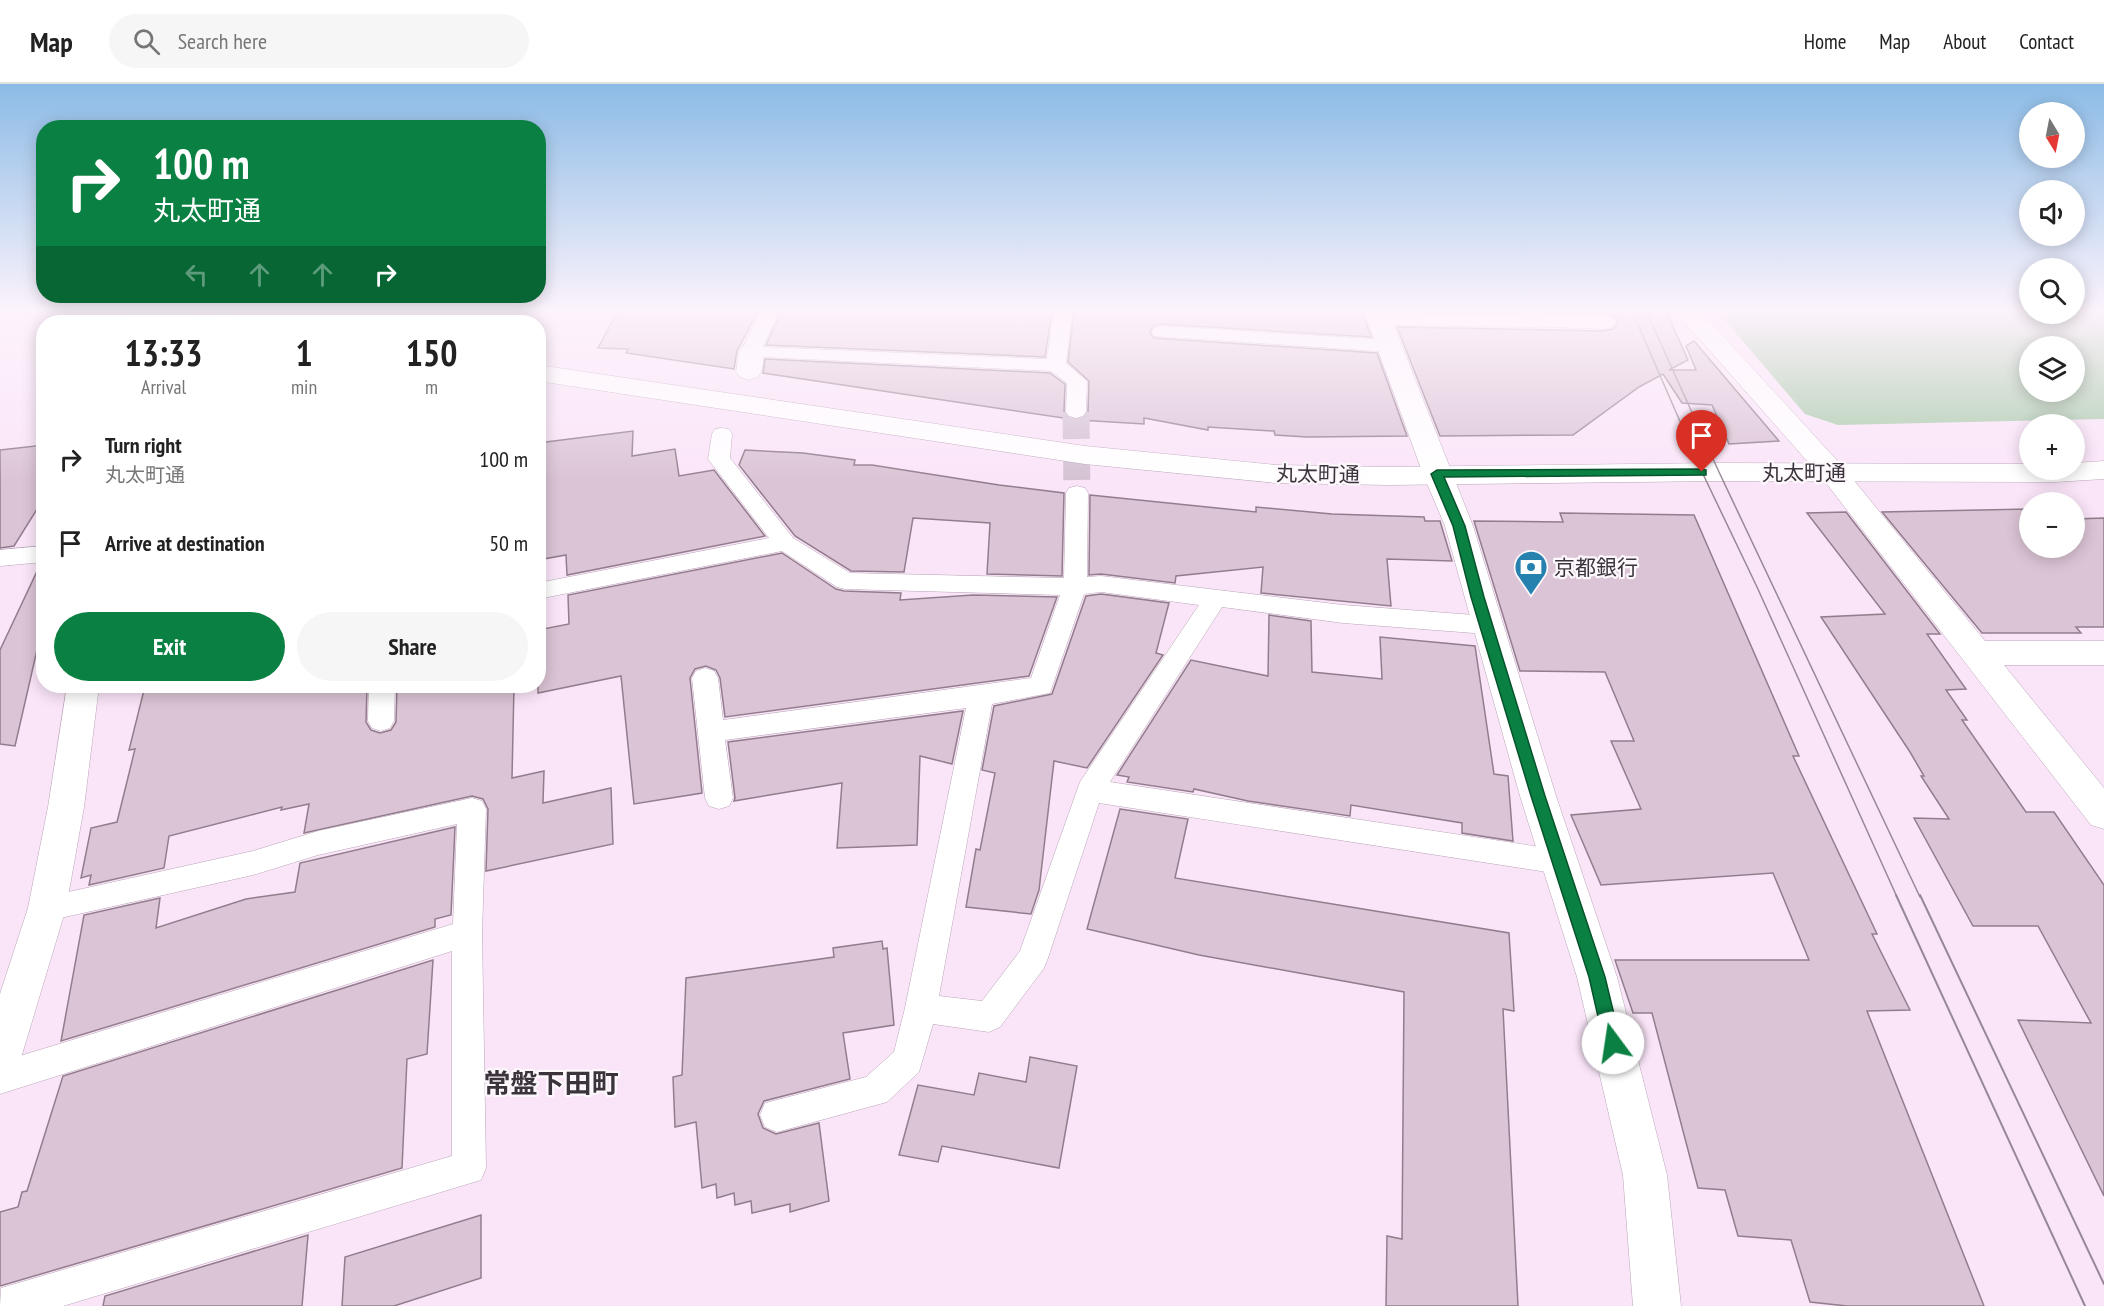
<!DOCTYPE html>
<meta charset="utf-8">
<style>
:root{--surface:#fff;--page:#f6f6f6;--text:#222;--muted:#767676;--line:#e0e0e0;--accent:#0b8043}
body{margin:0;font-family:"PT Sans Narrow","Noto Sans JP",sans-serif;background:var(--page);color:var(--text);height:100vh;display:flex;flex-direction:column;font-size:22px;white-space:nowrap}
*{box-sizing:border-box;margin:0}
p{font-size:20px;color:var(--muted)}
.icon{flex:none;width:33px;height:33px;fill:none;stroke:currentColor;stroke-width:2;stroke-linecap:round;stroke-linejoin:round}
.map{position:relative;flex:1;overflow:hidden}
.side{position:absolute;left:36px;top:231px;width:510px;height:378px;display:flex;flex-direction:column;background:var(--surface);border-radius:24px;box-shadow:0 3px 15px #0003}
.side>*{flex:none}
.top-card{position:absolute;left:36px;top:36px;width:510px;height:183px;border-radius:24px;box-shadow:0 3px 15px #0003;background:#0b8043;color:#fff;overflow:hidden}
.needle{width:39px;rotate:170deg}
.fabs{position:absolute;left:2019px;top:18px;display:grid;gap:12px}
.fabs a{display:grid;place-items:center;width:66px;height:66px;border-radius:50%;background:var(--surface);box-shadow:0 3px 15px #0003;font-size:30px}
.pin{position:absolute;display:grid;place-items:center;width:51px;height:51px;color:#fff;margin:-62px -26px;border-radius:50% 50% 50% 0;rotate:-45deg;box-shadow:0 0 6px #0007}
.pin .icon{rotate:45deg}
.me{position:absolute;width:66px;margin:-33px;rotate:346deg;stroke-linejoin:round;filter:drop-shadow(0 0 4px #0008)}
.turn{display:flex;align-items:center;gap:21px;height:126px;padding:0 18px;font-size:27px}
.turn .icon{width:78px;height:78px;stroke-width:2.5}
.turn b{display:block;font-size:42px;line-height:51px}
.lanes{display:flex;align-items:center;height:57px;padding:0 18px;background:#0003;justify-content:center;gap:30px;direction:ltr}
.lanes .off{opacity:.35}
.eta{display:flex;justify-content:space-evenly;align-items:center;height:102px;text-align:center}
.eta b{font-size:36px;font-weight:800;line-height:42px}
.cta{display:flex;gap:12px;margin-top:auto;padding:12px 18px}
.cta a{flex:1;height:69px;border-radius:36px;background:var(--accent);color:#fff;font-size:24px;font-weight:800;line-height:69px;text-align:center}
.cta a+a{background:var(--page);color:var(--text)}
ul{padding:0;list-style:none}
li{display:flex;align-items:center;gap:18px;height:84px;padding:0 18px}
li div{flex:1}
li b{display:block;font-size:22px}
li em{font-style:normal}
header{display:flex;align-items:center;gap:36px;box-sizing:border-box;height:84px;padding:0 30px;background:var(--surface);border-bottom:2px solid var(--line)}
header strong{font-size:28px}
nav{display:flex;gap:33px;margin-inline-start:auto;font-size:21px}
.search{width:420px;height:54px;background:var(--page);display:flex;align-items:center;gap:15px;box-sizing:border-box;padding:0 21px;border-radius:33px;color:var(--muted);font-size:22px}
.map>svg:first-child{display:block}
.green{fill:#a9caaa;fill-rule:evenodd}
.building{fill:#dbc4d5;stroke:#927d8d;stroke-width:1.5}
.lines{fill:none;stroke-linecap:round;stroke-linejoin:round}
.street-tunnel{stroke:#d4c2d2;stroke-width:27;stroke-dasharray:27 14;stroke-linecap:butt}
.lane-casing{stroke:#baa6b8;stroke-width:1}
.street-casing{stroke:#baa6b8;stroke-width:1}
.primary-casing{stroke:#baa6b8;stroke-width:1}
.lane{fill:#fff;fill-rule:evenodd}
.street{fill:#fff;fill-rule:evenodd}
.primary{fill:#fff;fill-rule:evenodd}
.tram-far1{stroke:#968895;stroke-width:1.5}
.tram{stroke:#968895;stroke-width:2}
.route{fill:#0b8043;stroke:#07532c;stroke-width:1.5}
.labels{text-anchor:middle;dominant-baseline:central;stroke-width:4.5;stroke-linejoin:round;paint-order:stroke}
.street-label{font-size:21px;fill:#3c343c;stroke:#fdf8fc}
.poi-label{font-size:21px;fill:#3c343c;stroke:#fdf8fc;text-anchor:start}
.near-neighbourhood-label{font-size:27px;font-weight:bold;fill:#3c343c;stroke:#fdf8fc}
</style>
<header>
<strong>Map</strong>
<div class="search"><svg class="icon" aria-label="search" viewBox="0 0 24 24"><circle cx="10" cy="10" r="6"/><path d="M15 15l6 6"/></svg>Search here</div>
<nav><a>Home</a><a>Map</a><a>About</a><a>Contact</a></nav>
</header>
<div class="map">
<svg width="2104" height="1222" viewBox="0 0 2104 1222">
<rect width="100%" height="100%" fill="#fae5f8"/>
<!-- green -->
<path class="green" d="M1717,227H2029L2030,230L2104,227V335L1838,341L1805,330ZM2030,262H2074V308H2030Z"/>
<!-- building -->
<g class="building">
<path d="M618,227H758L737,267L734,285L626,269L628,265L598,264Z"/>
<path d="M781,227H1052L1045,273L766,261Z"/>
<path d="M1074,227H1362L1371,253L1161,240L1153,242L1150,249L1154,254L1377,269L1407,352L1307,353L1275,351L1274,347L1208,343V346L1144,334V340L1078,336L1085,333L1088,328L1089,297L1068,278Z"/>
<path d="M1545,227H1666L1688,276L1669,286H1696L1686,262L1694,257L1779,357L1729,360L1712,321L1682,319L1663,290L1639,303L1573,351L1440,352L1397,243L1604,247L1613,245L1618,239L1615,232L1604,229Z"/>
<path d="M765,275L1050,289L1065,300L1064,328L1070,335L763,289Z"/>
<path d="M633,347L632,372L675,365L679,392L714,386L765,452L567,491L566,471L538,476V359Z"/>
<path d="M44,361V414L14,462L0,464V366Z"/>
<path d="M745,366L803,369L855,376L854,381H872L999,401L1064,409L1062,492L987,490L990,439L913,434L904,488L851,487L795,452L739,381Z"/>
<path d="M1090,411L1256,428V423L1332,430L1424,433L1425,437H1440L1452,477L1387,475L1391,522L1261,509L1263,483L1176,492L1175,499L1101,490L1089,491Z"/>
<path d="M2030,425V464H2074V435L2104,434V543H2076L2081,549H1982L1882,428Z"/>
<path d="M1846,428L1940,550H1927L1966,605L1946,606L1967,636H1962L2026,728H2054L2104,801V1112L2018,936L2091,939L2038,842H1973L1914,734L1949,735L1921,692H1924L1910,668L1821,533L1885,530L1807,429Z"/>
<path d="M1560,429L1694,431L1799,672H1793L1877,850H1872L1910,926L1867,927L1984,1222H1847L1810,1218L1791,1156L1738,1152L1725,1106L1698,1104L1652,929H1633L1615,876H1809L1773,789L1601,801L1571,731L1641,725L1611,657H1634L1605,588L1520,587L1474,437L1563,438Z"/>
<path d="M782,469L836,505L844,507L901,509L900,516L973,511L1057,513L1029,592L725,633L720,594L716,586L706,582L695,585L690,594L702,709L634,720L621,592L538,609V546L569,540L568,511Z"/>
<path d="M44,480V565L37,566L15,662L0,660V566L40,481Z"/>
<path d="M1101,510L1169,519L1156,569L1163,571L1087,684L1054,677L1039,806L1031,830L966,823L976,765L980,766L995,689L982,686L994,622L1052,610L1086,512Z"/>
<path d="M1269,531L1311,537L1312,588L1382,595L1380,553L1475,562L1494,690L1508,692L1513,757L1462,749V739L1351,721L1350,732L1248,717L1194,705L1193,708L1127,698L1129,693L1117,691L1191,576L1268,592Z"/>
<path d="M145,602H367L366,638L371,646L380,649L391,646L396,638L397,602H514L512,694L544,687L543,719L611,704L613,760L486,787L488,725L483,715L472,712L304,749L309,720L281,726L282,723L169,752L164,784L89,801L91,791L81,794L91,744L117,738L135,665L129,666Z"/>
<path d="M963,627L952,680L920,672L917,761L837,764L842,699L734,717L735,714L728,658Z"/>
<path d="M1120,725L1188,735L1175,794L1509,849L1514,927L1503,925L1518,1222H1386L1387,1152L1402,1155L1404,908L1199,871L1087,845Z"/>
<path d="M455,743L451,831L435,835V843L61,957L84,831L160,814L156,844L246,815L295,808L300,779Z"/>
<path d="M882,857L883,865L887,864L894,941L843,949L850,995L764,1017L758,1030L763,1044L776,1050L819,1039L829,1117L790,1128V1120L752,1129L751,1117L735,1121L734,1109L717,1114L716,1100L702,1104L696,1038L675,1043L673,993L682,991L686,894L834,873L833,864Z"/>
<path d="M433,876L427,970L407,975L402,1084L0,1202V1128L18,1123L22,1108L27,1107L63,992Z"/>
<path d="M1030,973L1077,982L1059,1084L942,1062L938,1078L899,1071L918,1001L974,1011L979,989L1026,998Z"/>
<path d="M481,1131V1194L394,1222H342L345,1173Z"/>
<path d="M308,1151L302,1222H103L105,1212Z"/>
</g>
<g class="lines">
<!-- street-tunnel -->
<path class="street-tunnel" d="M1076,328L1077,409"/>
<!-- lane casing -->
<g class="lane-casing">
<g id="lane">
<path d="M761,227H779L763,263L1047,275L1054,227H1072L1066,279L1087,297L1086,328L1083,332L1076,334L1069,332L1066,328L1067,299L1051,287L744,272L741,268Z"/>
<path d="M1524,227H1542L1546,237L1544,241L1537,243L1380,241L1373,239L1371,235L1373,231L1380,229L1525,231Z"/>
<path d="M1161,242L1391,256L1398,258L1401,262L1398,266L1391,268L1154,252L1152,248L1154,244Z"/>
<path d="M722,344L729,345L732,350L730,374L793,454L850,489L1064,494L1066,409L1069,404L1077,402L1085,404L1088,409L1087,493L1101,492L1343,521L1487,532L1496,535L1499,541L1496,547L1487,550L1343,539L1222,523L1110,698L1560,766L1570,769L1574,778L1570,787L1560,790L1099,719L1048,874L1044,884L1000,943L989,948L933,940L919,988L887,1018L777,1048L765,1043L760,1031L765,1019L866,993L894,968L905,924L966,624L725,656L733,714L729,722L719,725L709,722L705,714L692,594L696,587L705,584L714,587L718,594L723,636L1031,594L1060,511L845,505L837,503L782,467L538,515V499L769,454L708,375L712,350L715,345ZM1101,508L1199,521L1080,698L1020,867L982,917L939,912L992,620L1050,609L1084,510Z"/>
<path d="M44,462V478L0,482V466Z"/>
<path d="M369,602H395L394,637L390,644L381,647L372,644L368,637Z"/>
<path d="M472,714L482,717L486,725L482,849L486,1084L481,1096L63,1222H0L1,1204L452,1072V867L0,1010V978L453,840L457,740L318,771L253,791L47,837L37,833L32,824L37,815L253,767L318,747Z"/>
</g>
</g>
<!-- street casing -->
<g class="street-casing">
<g id="street">
<path d="M214,227H238L230,238H206Z"/>
<path d="M1364,227H1388L1473,442L1556,712L1617,893L1667,1091L1681,1222H1633L1623,1091L1577,893L1520,712L1445,442L1423,390Z"/>
<path d="M1675,227H1700L1843,383L1985,557H2104V581H2004L2104,704V745L2091,741L1823,395Z"/>
<path d="M1537,230L1604,231L1613,233L1616,238L1613,243L1604,245L1528,242L1525,237L1528,232Z"/>
<path d="M751,261L760,263C765,271 764,285 758,293L749,296L740,293L736,288L739,268L742,263Z"/>
<path d="M67,602H99L84,723L66,824L21,974L15,988L0,994V910L28,824L48,723Z"/>
</g>
</g>
<!-- primary casing -->
<g class="primary-casing">
<g id="primary">
<path d="M125,227H181L211,233L214,238H162L129,232Z"/>
<path d="M538,281L1085,362L1276,381L1389,383L1719,379L2030,380V386H2074V379L2104,377V395L2055,398L1719,397L1389,401L1276,399L1085,380L538,297Z"/>
</g>
</g>
<!-- lane -->
<use href="#lane" class="lane"/>
<!-- street -->
<use href="#street" class="street"/>
<!-- primary -->
<use href="#primary" class="primary"/>
<!-- tram-far1 -->
<g class="tram-far1">
<path d="M1632,227L1702,388L1757,503L1897,813"/>
<path d="M1646,227L1719,388L1920,813"/>
</g>
<!-- tram -->
<g class="tram">
<path d="M1896,811L2085,1222"/>
<path d="M1920,811L2104,1200"/>
</g>
</g>
<!-- sky -->
<linearGradient id="sky" x2="0" y2="1"><stop stop-color="#8bbbe6"/><stop offset="0.57" stop-color="#fdf3fc"/><stop offset="1" stop-color="#fdf3fc" stop-opacity="0"/></linearGradient>
<rect width="2104" height="398" fill="url(#sky)"/>
<!-- route -->
<path class="route" d="M1702,385L1706,386V391L1444,393L1465,442L1484,513L1545,712L1605,893L1621,959L1619,964L1613,967L1607,964L1604,959L1589,893L1531,712L1471,513L1453,442L1431,390L1437,386Z"/>
<!-- icons -->
<defs>
<g id="bank-pin" transform="scale(1.725)"><path d="M0 17L-7.5 6A9.5 9.5 0 1 1 7.5 6Z" fill="#2681af" stroke="#fdf8fc"/><path d="M-6-4H6V4H-6ZM0-2.3a2.3 2.3 0 1 0 0 4.6a2.3 2.3 0 1 0 0-4.6Z" fill="#fff"/></g>
</defs>
<g fill-rule="evenodd">
<use href="#bank-pin" x="1531" y="483"/>
</g>
<g class="labels">
<!-- street labels -->
<g class="street-label">
<text x="1804" y="388">丸太町通</text>
<text transform="translate(1318 390) rotate(1)">丸太町通</text>
</g>
<!-- poi labels -->
<g class="poi-label">
<text x="1554" y="483">京都銀行</text>
</g>
<!-- near-neighbourhood labels -->
<g class="near-neighbourhood-label">
<text x="551" y="999">常盤下田町</text>
</g>
</g>
</svg>
<div class="fabs">
<a><svg class="needle" viewBox="-14 -14 28 28"><path d="M0-13l5 13h-10z" fill="#e53935"/><path d="M0 13l5-13h-10z" fill="#767676"/></svg></a>
<a><svg class="icon" aria-label="sound" viewBox="0 0 24 24"><path d="M4 9h4l5-4v14l-5-4H4zM17 9q2 3 0 6"/></svg></a>
<a><svg class="icon" aria-label="search" viewBox="0 0 24 24"><circle cx="10" cy="10" r="6"/><path d="M15 15l6 6"/></svg></a>
<a><svg class="icon" aria-label="layers" viewBox="0 0 24 24"><path d="M12 4l9 5-9 5-9-5zM3 14l9 5 9-5"/></svg></a>
<a>+</a>
<a>−</a>
</div>
<div class="pin" style="left:1702px;top:388px;background:#d93025"><svg class="icon" aria-label="arrive" viewBox="0 0 24 24"><path d="M6 21V4h12l-3 4 3 4H6"/></svg></div>
<svg class="me" style="left:1613px;top:959px" viewBox="-20 -20 40 40"><circle r="19" fill="#fff"/><path d="M0-13L10 11 0 6-10 11z" fill="#0b8043"/></svg>
<div class="top-card">
<div class="turn"><svg class="icon" aria-label="right" viewBox="0 0 24 24"><path d="M7 20v-9h11M14 6l5 5-5 5"/></svg><div><b>100 m</b>丸太町通</div></div>
<div class="lanes"><svg class="icon off" aria-label="left" viewBox="0 0 24 24"><path d="M17 20v-9H6M10 6l-5 5 5 5"/></svg><svg class="icon off" aria-label="ahead" viewBox="0 0 24 24"><path d="M12 20V5M6 11l6-6 6 6"/></svg><svg class="icon off" aria-label="ahead" viewBox="0 0 24 24"><path d="M12 20V5M6 11l6-6 6 6"/></svg><svg class="icon" aria-label="right" viewBox="0 0 24 24"><path d="M7 20v-9h11M14 6l5 5-5 5"/></svg></div>
</div>
<section class="side">
<div class="eta">
<div><b>13:33</b><p>Arrival</p></div>
<div><b>1</b><p>min</p></div>
<div><b>150</b><p>m</p></div>
</div>
<ul>
<li><svg class="icon" aria-label="right" viewBox="0 0 24 24"><path d="M7 20v-9h11M14 6l5 5-5 5"/></svg><div><b>Turn right</b><p>丸太町通</p></div><em>100 m</em></li>
<li><svg class="icon" aria-label="arrive" viewBox="0 0 24 24"><path d="M6 21V4h12l-3 4 3 4H6"/></svg><div><b>Arrive at destination</b></div><em>50 m</em></li>
</ul>
<div class="cta"><a>Exit</a><a>Share</a></div>
</section>
</div>
